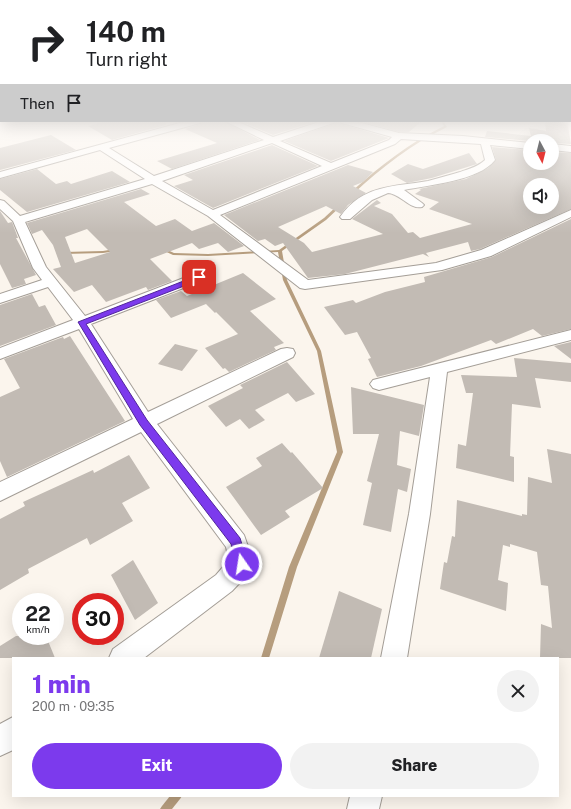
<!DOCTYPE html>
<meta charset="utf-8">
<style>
:root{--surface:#fff;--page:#f2f2f2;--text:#202124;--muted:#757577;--accent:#7c3aed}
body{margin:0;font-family:"Public Sans",sans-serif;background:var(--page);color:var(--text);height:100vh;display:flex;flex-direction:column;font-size:15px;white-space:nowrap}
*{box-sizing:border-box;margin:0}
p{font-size:13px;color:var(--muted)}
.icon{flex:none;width:22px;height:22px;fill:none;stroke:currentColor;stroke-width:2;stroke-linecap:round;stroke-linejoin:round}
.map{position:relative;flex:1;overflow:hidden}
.details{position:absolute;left:12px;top:657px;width:547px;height:140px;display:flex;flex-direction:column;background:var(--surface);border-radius:0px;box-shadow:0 4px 16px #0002}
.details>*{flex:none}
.guide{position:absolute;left:0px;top:0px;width:571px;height:122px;box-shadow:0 4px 16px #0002;background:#fff;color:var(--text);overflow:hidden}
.needle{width:26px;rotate:173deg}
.controls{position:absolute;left:523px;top:134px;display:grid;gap:8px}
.controls a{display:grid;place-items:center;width:36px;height:36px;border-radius:50%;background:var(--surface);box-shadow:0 4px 16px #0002;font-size:20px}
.speed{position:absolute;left:12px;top:593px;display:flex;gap:8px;font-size:20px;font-weight:700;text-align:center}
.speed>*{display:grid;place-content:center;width:52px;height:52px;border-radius:50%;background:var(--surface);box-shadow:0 4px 16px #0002;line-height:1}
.speed small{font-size:10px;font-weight:400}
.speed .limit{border:6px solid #d22;background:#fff;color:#111}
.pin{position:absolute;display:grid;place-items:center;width:34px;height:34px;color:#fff;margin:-17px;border-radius:8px;box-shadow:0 2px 6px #0006}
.me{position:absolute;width:44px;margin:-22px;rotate:347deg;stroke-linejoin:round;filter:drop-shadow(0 0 3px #0008)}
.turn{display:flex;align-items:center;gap:14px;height:84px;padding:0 20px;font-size:18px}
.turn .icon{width:52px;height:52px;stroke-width:2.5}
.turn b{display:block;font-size:28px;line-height:34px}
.then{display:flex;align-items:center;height:38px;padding:0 20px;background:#0003;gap:8px;font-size:15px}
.round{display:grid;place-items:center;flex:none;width:42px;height:42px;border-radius:21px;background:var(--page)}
.overview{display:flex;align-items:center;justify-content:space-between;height:68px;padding:0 20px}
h1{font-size:24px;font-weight:800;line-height:30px;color:var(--accent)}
.button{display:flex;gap:8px;margin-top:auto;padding:8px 20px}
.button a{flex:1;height:46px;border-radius:24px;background:var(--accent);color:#fff;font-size:16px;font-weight:800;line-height:46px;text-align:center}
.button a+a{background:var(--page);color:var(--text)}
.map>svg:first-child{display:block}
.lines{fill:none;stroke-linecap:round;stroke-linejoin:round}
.stream{fill:#b69d7e;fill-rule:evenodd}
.building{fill:#c2bbb4;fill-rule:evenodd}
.minor-casing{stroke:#a49e97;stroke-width:2}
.minor{fill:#fff;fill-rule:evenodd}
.route{fill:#7c3aed;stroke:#51269a}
</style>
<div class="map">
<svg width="571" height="809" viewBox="0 0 571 809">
<rect width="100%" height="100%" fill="#fbf5ed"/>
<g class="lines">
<!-- stream -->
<g class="stream">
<path d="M441,121H443L447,127C412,144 382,167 353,194H351V192C380,166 409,143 444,126Z"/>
<path d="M338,205L341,206L326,220L282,251L287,280L321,351L343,452L297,567L269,658H261L289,567L337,452L317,351L283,280L278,252L208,256L173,255L160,249L163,248L174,253L208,254L279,250L324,218Z"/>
<path d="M115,249L117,250L116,251L103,253L64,254L62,253L64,252L103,251Z"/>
<path d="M170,796H182L180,799L172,809H160L162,806Z"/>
</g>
</g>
<!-- building -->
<g class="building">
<path d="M108,121H165L166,125L112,140L88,126Z"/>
<path d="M202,121H224L260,140L172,169L157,161L217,143L185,129L200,124Z"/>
<path d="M240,121H317L273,135Z"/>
<path d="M335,121H340L342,124L389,138L331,161L284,141L333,124Z"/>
<path d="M360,121H422L409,132H399Z"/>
<path d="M552,121H567L571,144L552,143V141H530L485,137L487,131L531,136L529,128L546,131L545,122L553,123Z"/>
<path d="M51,135L76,150L0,170V148Z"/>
<path d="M272,145L318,166L213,208L174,186L193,180L184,175Z"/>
<path d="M492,147L530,150V163H552V152L571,153V209L480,249L471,251L468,242L426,253L429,257L423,254L345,274L308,278L283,243L275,246L265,239L258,241L224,215L348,165L373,172L363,182L353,186L366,193L348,205L341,214L326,206L278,227L304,243L312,252L383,234L352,219L377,200L381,203L374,206L392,214L408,233L413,232L420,238L472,224L429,209L439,202L415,194L421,190L419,189L466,179L488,168L496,160ZM530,185H552V207H530Z"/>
<path d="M469,153L477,164L432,178L407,183L391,174L408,164L423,169Z"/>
<path d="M37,169L56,184L67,181L71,184L112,171L130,182L27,212L0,190V179Z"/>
<path d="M141,189L150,194L124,202L156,226L175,219L192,231L214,223L244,246L228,252L218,243L199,249L192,243L150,259L172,281L148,290L146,287L106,302L92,285L74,292L53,269L61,267L53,245L42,230L32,234L27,223ZM87,229L110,252L75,263L65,237Z"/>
<path d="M0,211L8,223L12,222L18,238H16L36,275L24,279L26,284L12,288L0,264Z"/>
<path d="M571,219V329L542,336L533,329L496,344L491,340L421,366L377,377L368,359L371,358L357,332L345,335L324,307L353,300L356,303L385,292L425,282L424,277L492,257Z"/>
<path d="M243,273L276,299L250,311L284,343L274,347L276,350L229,372L225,368L223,369L205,348L238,334L216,312L215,313L206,304L171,318L156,300L181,291L187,296Z"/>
<path d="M32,294L39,307L45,305L56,325L0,346V305Z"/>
<path d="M70,336L125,421L7,477L0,461V397L20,388L4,359L63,337L64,339Z"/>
<path d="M571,342V359L554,346Z"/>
<path d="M175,344L198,350L182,371L158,364Z"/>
<path d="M514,358L571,363V382L535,378L541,408L512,404L510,456L514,457V482L456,468L458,444L466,446L473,393H466L461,375L517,377Z"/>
<path d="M287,362L315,394L296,402L288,393L255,410L265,420L249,429L240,419L226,427L208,406L243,388L240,385Z"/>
<path d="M351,387L424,405L419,436L400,431L397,465L411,469L407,492L398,489L391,532L363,525L372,483L367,481L379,434H353Z"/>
<path d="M282,443L291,453L292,452L323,488L285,511L290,517L261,535L226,487L262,466L256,458Z"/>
<path d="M547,449L571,454V658H540L541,624L552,628L548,586L541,585L537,552L510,544V547L503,545L498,580L508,583L506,611L440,589L444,562L447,563L452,536L455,537L457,500L522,516V514L527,515L528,477L552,483Z"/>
<path d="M129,455L150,488L122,503L133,521L90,545L87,538L28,569L29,573L0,590V519L25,506L23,502L93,470L94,473Z"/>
<path d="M133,560L158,603L135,620L111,575Z"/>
<path d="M339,591L382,609L371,658H319Z"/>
<path d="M16,636H46L55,658H0V646Z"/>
</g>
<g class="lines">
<!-- minor casing -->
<g class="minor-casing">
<g id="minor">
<path d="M187,121H201L200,123L109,148L154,176L264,140L225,121H236L273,137L322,121H334L333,123L280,141L331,163L389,140L392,137L342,123L341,121H354L399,133L463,136L530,143V149L490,145L495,160C479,181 428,185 404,190L422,203L424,205L422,207C410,210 401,194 388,193L372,200L350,219H342L340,217C363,184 394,187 428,181C439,178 450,175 460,172C469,169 479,166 485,160L481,144L401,139L395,144L220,215L308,280L436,263L481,250L571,210V217L491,256L442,270L305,289L300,288L208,216L152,184L25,222L46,267L85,316L194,274L199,273L204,274L206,277L204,280L91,324L148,412L281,349L287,348L293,349L295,353L293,357L157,424L244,535L254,564L250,572L232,591L144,658H109L113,649L216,575L229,560L226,547L141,432L0,501V482L133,419L79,329L0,359V348L73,320L48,287L0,303V294L42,280L33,268L13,221L0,209V200L4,201L20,216L145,179L100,150L0,178V172ZM272,143L322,166L213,210L162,181Z"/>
<path d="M552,144L571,146V152L552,150Z"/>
<path d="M571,330V340L447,372L430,514L407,658H381L409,514L430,377L379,390L373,388L370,384L373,380Z"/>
<path d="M13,717V750L0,756V724Z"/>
<path d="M350,796H382L379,809H347Z"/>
</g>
</g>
<!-- minor -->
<use href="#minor" class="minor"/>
</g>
<!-- sky -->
<linearGradient id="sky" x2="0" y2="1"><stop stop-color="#94abbe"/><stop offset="0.52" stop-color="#fdfaf7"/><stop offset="1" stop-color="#fdfaf7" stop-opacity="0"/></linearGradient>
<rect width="571" height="233" fill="url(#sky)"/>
<!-- route -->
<path class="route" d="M199,275L203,277L202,279L86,324L147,420L240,538L248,564L246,568L242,570L237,568L231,544L140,425L78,322Z"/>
</svg>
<div class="controls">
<a><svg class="needle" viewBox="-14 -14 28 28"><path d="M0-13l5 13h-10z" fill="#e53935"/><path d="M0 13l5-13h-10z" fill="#757577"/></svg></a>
<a><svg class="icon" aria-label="sound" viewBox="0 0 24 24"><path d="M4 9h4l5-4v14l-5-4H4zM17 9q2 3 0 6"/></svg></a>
</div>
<div class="speed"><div>22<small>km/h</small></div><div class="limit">30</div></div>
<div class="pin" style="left:199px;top:277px;background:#d93025"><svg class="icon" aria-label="arrive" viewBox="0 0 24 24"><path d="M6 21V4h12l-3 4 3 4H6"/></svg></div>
<svg class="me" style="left:242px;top:564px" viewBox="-20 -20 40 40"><circle r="17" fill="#7c3aed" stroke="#fff" stroke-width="3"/><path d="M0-11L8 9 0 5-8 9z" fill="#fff"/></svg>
<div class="guide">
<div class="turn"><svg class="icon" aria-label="right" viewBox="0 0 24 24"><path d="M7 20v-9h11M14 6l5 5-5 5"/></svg><div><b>140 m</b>Turn right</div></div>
<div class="then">Then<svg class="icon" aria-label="arrive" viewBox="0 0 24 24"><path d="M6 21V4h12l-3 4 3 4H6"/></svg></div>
</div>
<section class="details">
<div class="overview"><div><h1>1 min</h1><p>200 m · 09:35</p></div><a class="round"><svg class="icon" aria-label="close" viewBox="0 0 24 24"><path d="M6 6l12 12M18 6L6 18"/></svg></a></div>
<div class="button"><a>Exit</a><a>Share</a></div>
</section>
</div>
